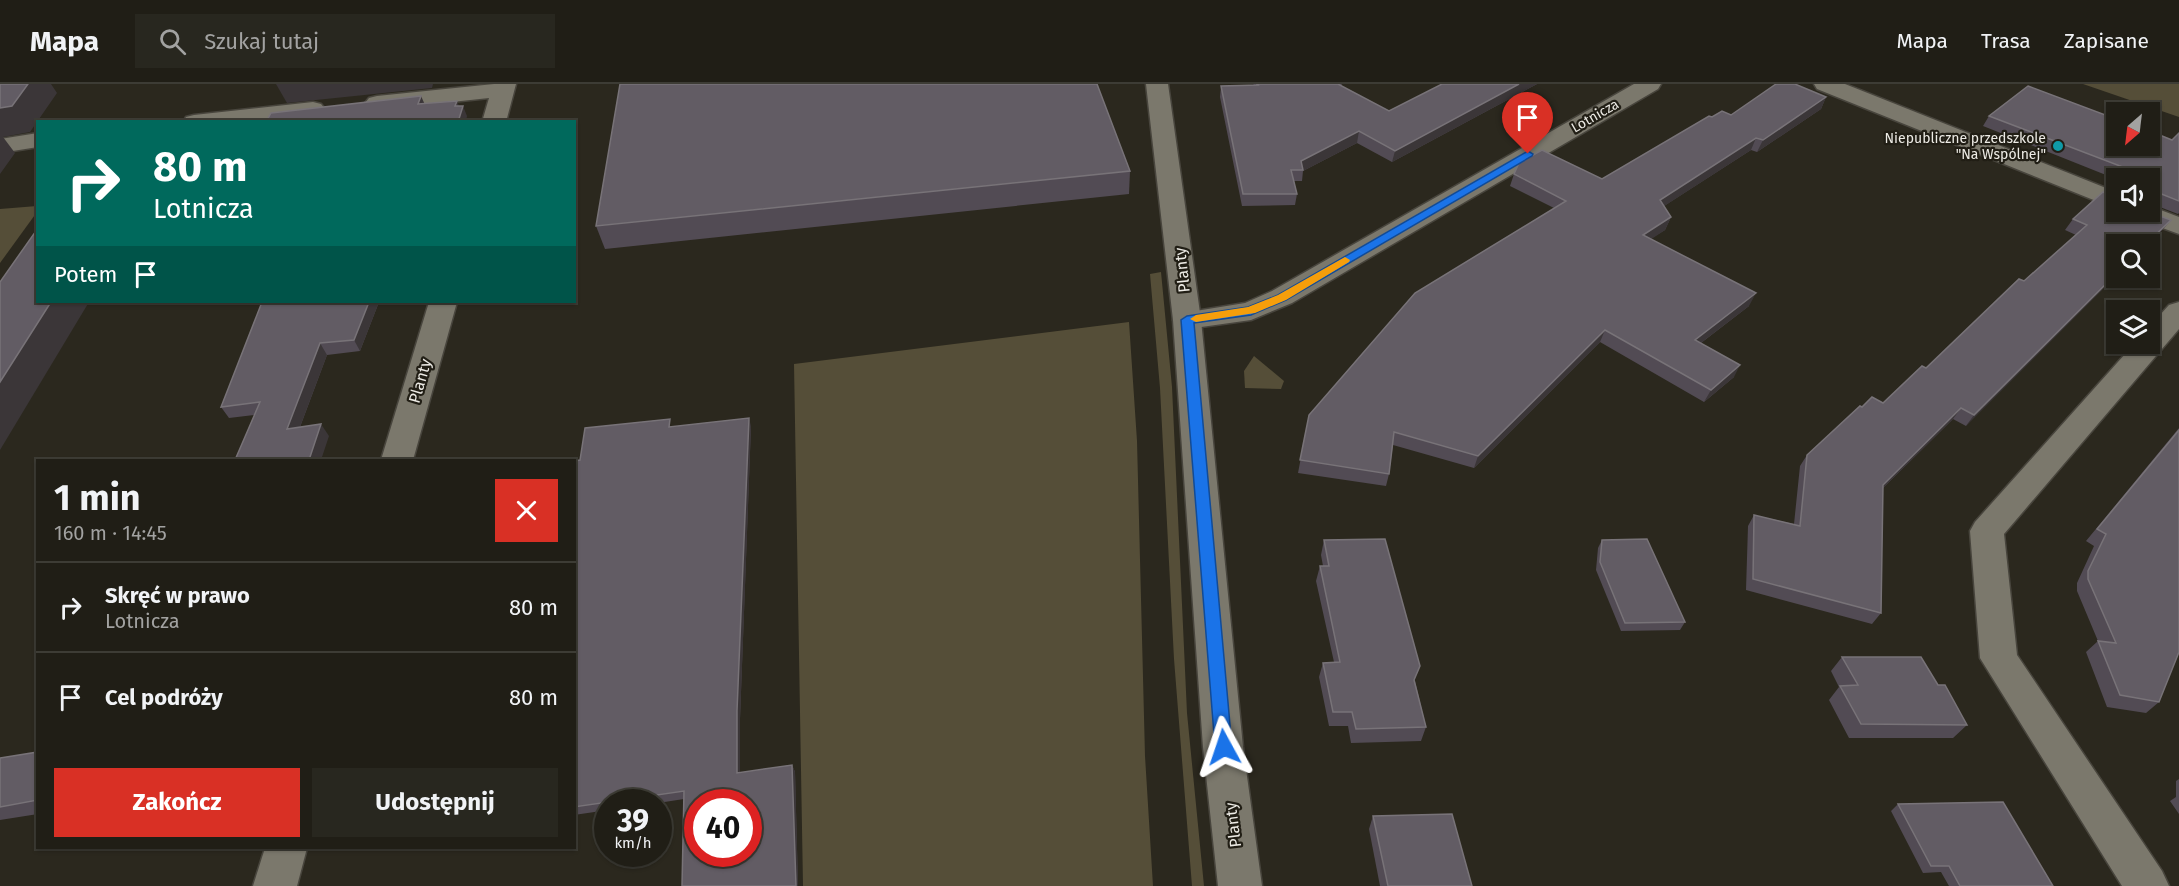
<!DOCTYPE html>
<html lang="pl">
<meta charset="utf-8">
<style>
:root{--surface:#201e16;--page:#28271f;--text:#f1f3f6;--muted:#a2a2a1;--line:#3d3c35;--accent:#d93025}
body{margin:0;font-family:"Fira Sans",sans-serif;background:var(--page);color:var(--text);height:100vh;display:flex;flex-direction:column;font-size:22px;white-space:nowrap}
*{box-sizing:border-box;margin:0}
p{font-size:20px;color:var(--muted)}
.icon{flex:none;width:33px;height:33px;fill:none;stroke:currentColor;stroke-width:2;stroke-linecap:round;stroke-linejoin:round}
.map{position:relative;flex:1;overflow:hidden}
.details{position:absolute;left:36px;top:375px;width:540px;height:390px;display:flex;flex-direction:column;background:var(--surface);border-radius:0px;box-shadow:0 2px 4px #0004,0 0 0 2px var(--line)}
.details>*{flex:none}
.guide{position:absolute;left:36px;top:36px;width:540px;height:183px;border-radius:0px;box-shadow:0 2px 4px #0004,0 0 0 2px var(--line);background:#00695c;color:#fff;overflow:hidden}
.needle{width:39px;rotate:208deg}
.tools{position:absolute;left:2106px;top:18px;display:grid;gap:12px}
.tools a{display:grid;place-items:center;width:54px;height:54px;border-radius:0px;background:var(--surface);box-shadow:0 2px 4px #0004,0 0 0 2px var(--line);font-size:30px}
.speed{position:absolute;left:594px;top:705px;display:flex;gap:12px;font-size:30px;font-weight:700;text-align:center}
.speed>*{display:grid;place-content:center;width:78px;height:78px;border-radius:50%;background:var(--surface);box-shadow:0 2px 4px #0004,0 0 0 2px var(--line);line-height:1}
.speed small{font-size:15px;font-weight:400}
.speed .limit{border:9px solid #d22;background:#fff;color:#111}
.pin{position:absolute;display:grid;place-items:center;width:51px;height:51px;color:#fff;margin:-62px -26px;border-radius:50% 50% 50% 0;rotate:-45deg;box-shadow:0 0 6px #0007}
.pin .icon{rotate:45deg}
.me{position:absolute;width:66px;margin:-33px;rotate:355deg;stroke-linejoin:round;filter:drop-shadow(0 0 4px #0008)}
.turn{display:flex;align-items:center;gap:21px;height:126px;padding:0 18px;font-size:27px}
.turn .icon{width:78px;height:78px;stroke-width:2.5}
.turn b{display:block;font-size:42px;line-height:51px}
.then{display:flex;align-items:center;height:57px;padding:0 18px;background:#0003;gap:12px;font-size:22px}
.round{display:grid;place-items:center;flex:none;width:63px;height:63px;border-radius:0px;background:var(--page)}
.overview{display:flex;align-items:center;justify-content:space-between;height:102px;padding:0 18px}
h1{font-size:36px;font-weight:700;line-height:45px}
.action{display:flex;gap:12px;margin-top:auto;padding:12px 18px}
.action a{flex:1;height:69px;border-radius:0px;background:var(--accent);color:#fff;font-size:24px;font-weight:700;line-height:69px;text-align:center}
.action a+a{background:var(--page);color:var(--text)}
ul{padding:0;list-style:none}
li{display:flex;align-items:center;gap:18px;height:90px;padding:0 18px;border-top:2px solid var(--line)}
li div{flex:1}
li b{display:block;font-size:22px}
li em{font-style:normal}
header{display:flex;align-items:center;gap:36px;box-sizing:border-box;height:84px;padding:0 30px;background:var(--surface);border-bottom:2px solid var(--line)}
header strong{font-size:28px}
nav{display:flex;gap:33px;margin-inline-start:auto;font-size:21px}
.search{width:420px;height:54px;background:var(--page);display:flex;align-items:center;gap:15px;box-sizing:border-box;padding:0 21px;border-radius:0px;color:var(--muted);font-size:22px}
.map>svg:first-child{display:block}
.green{fill:#554e38}
.lines{fill:none;stroke-linecap:round;stroke-linejoin:round}
.street-casing{stroke:#48453d;stroke-width:3}
.secondary-casing{stroke:#48453d;stroke-width:3}
.street{fill:#7b786c;fill-rule:evenodd}
.secondary{fill:#7b786c;fill-rule:evenodd}
.wall{fill:#524b54}
.shaded-wall{fill:#3b3638}
.building{fill:#625c64;stroke:#787378;stroke-width:1.5;fill-rule:evenodd}
.route{fill:#1a73e8;stroke:#114b97;stroke-width:1.5}
.slow{fill:#f59e0b}
.culture-dot{fill:#0f9aa8;stroke:#211e15;stroke-width:2}
.labels{text-anchor:middle;dominant-baseline:central;stroke-width:4.5;stroke-linejoin:round;paint-order:stroke}
.far-street-label{font-size:14px;fill:#edebe5;stroke:#211e15}
.far-poi-label{font-size:14px;fill:#edebe5;stroke:#211e15;text-anchor:end}
.street-label{font-size:16px;fill:#edebe5;stroke:#211e15}
</style>
<header>
<strong>Mapa</strong>
<div class="search"><svg class="icon" aria-label="search" viewBox="0 0 24 24"><circle cx="10" cy="10" r="6"/><path d="M15 15l6 6"/></svg>Szukaj tutaj</div>
<nav><a>Mapa</a><a>Trasa</a><a>Zapisane</a></nav>
</header>
<div class="map">
<svg width="2179" height="802" viewBox="0 0 2179 802">
<rect width="100%" height="100%" fill="#2b281e"/>
<!-- green -->
<g class="green">
<path d="M2083,0H2179V33Z"/>
<path d="M37,122V128L0,179V125Z"/>
<path d="M1161,188L1172,303L1187,629L1204,802H1192L1174,575L1160,304L1150,190Z"/>
<path d="M1129,238L1137,357L1145,672L1153,802H803L794,280Z"/>
<path d="M1254,272L1284,297L1281,305L1245,304L1244,287Z"/>
</g>
<g class="lines">
<!-- street casing -->
<g class="street-casing">
<g id="street">
<path d="M494,0H516L506,38H482L489,14L377,26L369,24L365,19L369,14L377,12Z"/>
<path d="M1634,0H1661L1658,5L1292,219L1251,236L1187,245L1177,242L1173,236L1177,230L1245,219L1272,207Z"/>
<path d="M1814,0H1845L2116,108V125L1817,5Z"/>
<path d="M313,18L321,20L325,25L321,30L263,38H183L186,33L194,31Z"/>
<path d="M38,49V63L0,69V55Z"/>
<path d="M2150,122L2179,133V150L2135,134L2131,128H2150Z"/>
<path d="M429,218H457L413,376H381Z"/>
<path d="M2179,218V245L2004,450L2017,571L2162,787L2169,802H2122L1980,574L1970,447L1975,438L2134,260H2150V242L2169,221Z"/>
<path d="M265,764H307L297,802H253Z"/>
</g>
</g>
<!-- secondary casing -->
<g class="secondary-casing">
<path id="secondary" d="M1146,0H1168L1201,236L1243,663L1262,802H1218L1203,663L1173,236Z"/>
</g>
<!-- street -->
<use href="#street" class="street"/>
<!-- secondary -->
<use href="#secondary" class="secondary"/>
</g>
<!-- wall -->
<g class="wall">
<path d="M1253,0H1342L1341,2L1389,27L1442,0H1537L1392,78L1357,59L1303,87L1302,97H1294L1297,110L1295,121L1242,122L1220,13L1221,2L1254,1Z"/>
<path d="M1826,13L1821,25L1757,68L1751,66L1664,122L1671,133L1665,146L1650,155L1749,222L1701,259L1734,293L1704,318L1600,258L1474,384L1393,361L1389,390L1386,402L1298,389L1309,331L1554,124L1510,102L1514,90L1602,95L1712,33L1731,31Z"/>
<path d="M1989,32L2172,56L2179,49V129L2178,130L2152,120L2150,123V94L2116,95L1983,42Z"/>
<path d="M1130,87L1129,110L605,165L596,142Z"/>
<path d="M2116,97V106L2111,104Z"/>
<path d="M2116,128L2171,136L2162,146L2148,160H2116L1966,342L1953,335L1883,404L1881,529L1872,540L1746,506L1748,442L1754,431L1794,440L1800,382L1807,371L1862,323L1883,319L1926,284L2024,197L2076,151L2065,146L2073,135Z"/>
<path d="M262,218H379L360,267L327,271L300,343L329,352L254,331L229,334L221,323Z"/>
<path d="M751,342L740,635V689L792,681L795,688L798,802H682L684,715L658,719L608,718V726L574,731V377L580,376L673,343Z"/>
<path d="M2179,344V568L2159,618L2146,629L2107,623L2086,568L2098,557L2077,507V499L2094,462L2086,457Z"/>
<path d="M1324,456L1415,597L1426,643L1421,657L1351,659L1348,642H1329L1319,593L1323,579L1334,578L1316,497L1320,482H1323L1321,471Z"/>
<path d="M1602,456L1685,538L1680,546L1621,547L1596,486L1598,464Z"/>
<path d="M1842,573L1938,601L1967,641L1953,654H1849L1829,616L1839,603L1831,587Z"/>
<path d="M38,668V730L0,736V674Z"/>
<path d="M2179,695V730L2170,717L2176,713V697Z"/>
<path d="M1898,720L2053,802H1949L1941,788L1923,789L1891,727Z"/>
<path d="M1373,732L1472,802H1380L1369,745Z"/>
</g>
<!-- shaded-wall -->
<g class="shaded-wall">
<path d="M28,0H51L57,9L30,48L3,53L15,69L0,90V24Z"/>
<path d="M276,0H433L432,4L287,19Z"/>
<path d="M1519,0H1537L1392,78L1395,67Z"/>
<path d="M421,12L426,23L418,20Z"/>
<path d="M1826,13L1821,25L1757,68L1763,56Z"/>
<path d="M457,17L461,27L463,22L467,32L466,38H458L455,22Z"/>
<path d="M1359,47L1357,59L1303,87L1301,77Z"/>
<path d="M1756,54L1751,66L1655,128L1660,116Z"/>
<path d="M1671,133L1665,146L1638,164L1643,151Z"/>
<path d="M2171,136L2162,146L2148,160H2146Z"/>
<path d="M2116,190V192L1966,342L1974,331Z"/>
<path d="M1756,209L1749,222L1689,268L1695,256Z"/>
<path d="M51,218H89L0,366V298Z"/>
<path d="M369,218H379L360,267L354,256Z"/>
<path d="M1605,246L1600,258L1474,384L1478,372Z"/>
<path d="M320,259L327,271L295,356L287,345Z"/>
<path d="M1740,281L1734,293L1704,318L1711,306Z"/>
<path d="M1961,324L1953,335L1875,412L1883,401Z"/>
<path d="M749,334L751,342L740,635V697L737,689V627Z"/>
<path d="M321,340L329,352L321,376H309Z"/>
<path d="M792,681L795,688L798,802H796Z"/>
</g>
<!-- building -->
<g class="building">
<path d="M0,0H28L12,22L0,24Z"/>
<path d="M620,0H1097L1130,87L596,142Z"/>
<path d="M1257,0H1338L1389,27L1442,0H1519L1395,67L1359,47L1301,77L1303,86H1291L1297,110H1243L1221,2L1258,1Z"/>
<path d="M1776,0H1795L1826,13L1763,56L1756,54L1660,116L1671,133L1643,151L1756,209L1695,256L1740,281L1711,306L1605,246L1478,372L1394,348L1389,390L1300,376L1309,331L1415,209L1566,117L1514,90L1519,79L1542,66L1602,95L1709,32L1712,33L1722,27L1731,31Z"/>
<path d="M2028,2L2116,35V62H2150V47L2172,56L2179,49V117L2159,109L2156,115H2150V94H2122L2119,93L2128,85L1989,32Z"/>
<path d="M421,12L418,20L457,17L455,22H463L458,38H266L271,29Z"/>
<path d="M2103,108L2116,114V128H2149L2171,136L2146,160H2116V190L1974,331L1961,324L1883,401L1881,529L1753,495L1754,431L1800,442L1807,371L1860,322L1862,323L1872,313L1883,319L1922,282L1926,284L2019,195L2024,197L2087,141L2073,135Z"/>
<path d="M38,144V218H51L0,298V198Z"/>
<path d="M262,218H369L354,256L320,259L287,345L321,340L309,376H235L260,318L221,323Z"/>
<path d="M749,334L737,627V689L792,681L796,802H682L684,707L574,723V377L580,376L585,344L670,335L669,343ZM698,718H748V770H698Z"/>
<path d="M2179,346V568L2159,618L2120,611L2098,557L2116,559L2088,495V487L2106,450L2097,445Z"/>
<path d="M1385,455L1420,582L1414,596L1426,643L1356,645L1352,628H1333L1323,579L1340,578L1320,482H1329L1324,456Z"/>
<path d="M1647,455L1685,538L1625,539L1600,478L1602,456Z"/>
<path d="M1842,573H1921L1938,601H1945L1967,641L1861,640L1840,602L1858,601Z"/>
<path d="M38,668V716L0,723V674Z"/>
<path d="M2003,718L2053,802H1960L1949,782H1931L1898,720Z"/>
<path d="M1452,730L1472,802H1388L1373,732Z"/>
</g>
<!-- route -->
<path class="route" d="M1528,67L1533,70L1532,72L1286,216L1251,231L1194,239L1232,663L1229,668L1224,670L1218,668L1215,663L1181,236L1187,232L1248,223L1278,211Z"/>
<!-- slow -->
<path class="slow" d="M1345,173L1350,176L1349,178L1286,216L1255,229L1196,238L1190,235L1196,231L1248,223L1278,211Z"/>
<!-- markers -->
<circle class="culture-dot" cx="2058" cy="62" r="6"/>
<g class="labels">
<!-- far-street labels -->
<g class="far-street-label">
<text transform="translate(1595 32) rotate(-30)">Lotnicza</text>
</g>
<!-- far-poi labels -->
<g class="far-poi-label">
<text x="2046" y="54">Niepubliczne przedszkole<tspan x="2046" dy="16">"Na Wspólnej"</tspan></text>
</g>
<!-- street labels -->
<g class="street-label">
<text transform="translate(1182 186) rotate(-96)">Planty</text>
<text transform="translate(420 297) rotate(-74)">Planty</text>
<text transform="translate(1233 741) rotate(-97)">Planty</text>
</g>
</g>
</svg>
<div class="tools">
<a><svg class="needle" viewBox="-14 -14 28 28"><path d="M0-13l5 13h-10z" fill="#e53935"/><path d="M0 13l5-13h-10z" fill="#a2a2a1"/></svg></a>
<a><svg class="icon" aria-label="sound" viewBox="0 0 24 24"><path d="M4 9h4l5-4v14l-5-4H4zM17 9q2 3 0 6"/></svg></a>
<a><svg class="icon" aria-label="search" viewBox="0 0 24 24"><circle cx="10" cy="10" r="6"/><path d="M15 15l6 6"/></svg></a>
<a><svg class="icon" aria-label="layers" viewBox="0 0 24 24"><path d="M12 4l9 5-9 5-9-5zM3 14l9 5 9-5"/></svg></a>
</div>
<div class="speed"><div>39<small>km/h</small></div><div class="limit">40</div></div>
<div class="pin" style="left:1528px;top:70px;background:#d93025"><svg class="icon" aria-label="arrive" viewBox="0 0 24 24"><path d="M6 21V4h12l-3 4 3 4H6"/></svg></div>
<svg class="me" style="left:1224px;top:663px" viewBox="-20 -20 40 40"><path d="M0-17L14 15 0 8-14 15z" fill="#1a73e8" stroke="#fff" stroke-width="4"/></svg>
<div class="guide">
<div class="turn"><svg class="icon" aria-label="right" viewBox="0 0 24 24"><path d="M7 20v-9h11M14 6l5 5-5 5"/></svg><div><b>80 m</b>Lotnicza</div></div>
<div class="then">Potem<svg class="icon" aria-label="arrive" viewBox="0 0 24 24"><path d="M6 21V4h12l-3 4 3 4H6"/></svg></div>
</div>
<section class="details">
<div class="overview"><div><h1>1 min</h1><p>160 m · 14:45</p></div><a class="round" style="background:#d93025;color:#fff"><svg class="icon" aria-label="close" viewBox="0 0 24 24"><path d="M6 6l12 12M18 6L6 18"/></svg></a></div>
<ul>
<li><svg class="icon" aria-label="right" viewBox="0 0 24 24"><path d="M7 20v-9h11M14 6l5 5-5 5"/></svg><div><b>Skręć w prawo</b><p>Lotnicza</p></div><em>80 m</em></li>
<li><svg class="icon" aria-label="arrive" viewBox="0 0 24 24"><path d="M6 21V4h12l-3 4 3 4H6"/></svg><div><b>Cel podróży</b></div><em>80 m</em></li>
</ul>
<div class="action"><a>Zakończ</a><a>Udostępnij</a></div>
</section>
</div>
